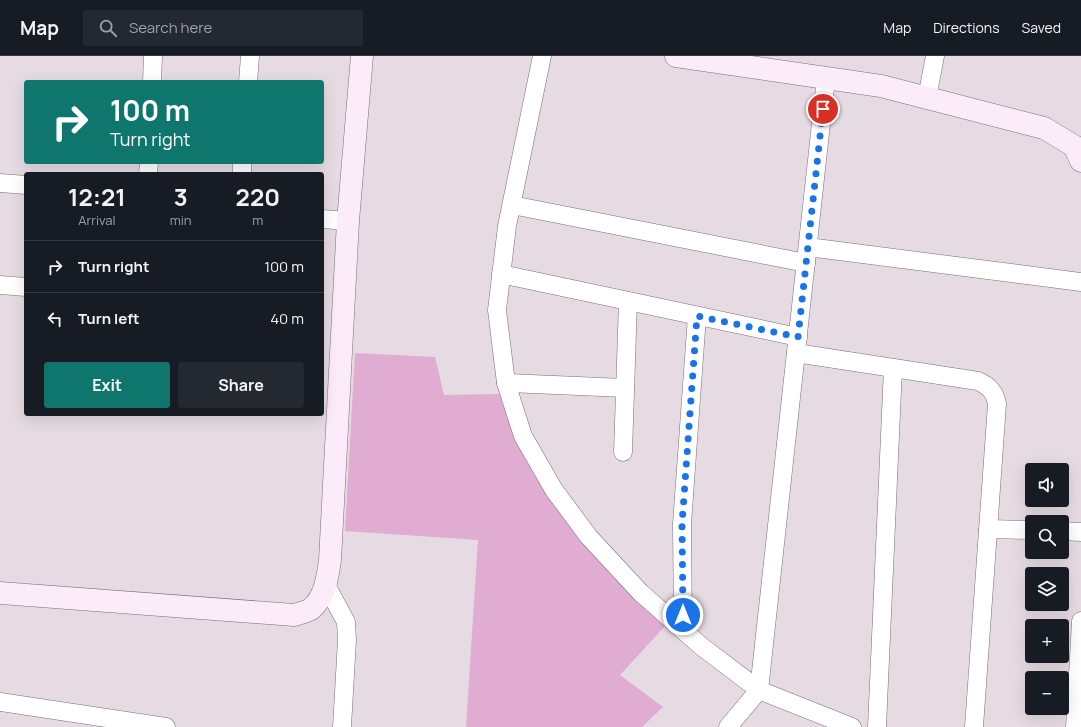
<!DOCTYPE html>
<meta charset="utf-8">
<style>
:root{--surface:#171b24;--page:#242831;--text:#f1f3f6;--muted:#9ea1a6;--line:#363941;--accent:#0f766e}
body{margin:0;font-family:Manrope,sans-serif;background:var(--page);color:var(--text);height:100vh;display:flex;flex-direction:column;font-size:15px;white-space:nowrap}
*{box-sizing:border-box;margin:0}
p{font-size:13px;color:var(--muted)}
.icon{flex:none;width:22px;height:22px;fill:none;stroke:currentColor;stroke-width:2;stroke-linecap:round;stroke-linejoin:round}
.map{position:relative;flex:1;overflow:hidden}
.sheet{position:absolute;left:24px;top:116px;width:300px;height:244px;display:flex;flex-direction:column;background:var(--surface);border-radius:4px;box-shadow:0 4px 16px #0002}
.sheet>*{flex:none}
.hud{position:absolute;left:24px;top:24px;width:300px;height:84px;border-radius:4px;box-shadow:0 4px 16px #0002;background:#0f766e;color:#fff;overflow:hidden}
.controls{position:absolute;left:1025px;top:407px;display:grid;gap:8px}
.controls a{display:grid;place-items:center;width:44px;height:44px;border-radius:4px;background:var(--surface);box-shadow:0 4px 16px #0002;font-size:20px}
.pin{position:absolute;display:grid;place-items:center;width:34px;height:34px;color:#fff;margin:-17px;border:2px solid #fff;border-radius:50%;box-shadow:0 1px 4px #0007}
.me{position:absolute;width:44px;margin:-22px;rotate:0deg;stroke-linejoin:round;filter:drop-shadow(0 0 3px #0008)}
.turn{display:flex;align-items:center;gap:14px;height:84px;padding:0 20px;font-size:18px}
.turn .icon{width:52px;height:52px;stroke-width:2.5}
.turn b{display:block;font-size:28px;line-height:34px}
.eta{display:flex;justify-content:space-evenly;align-items:center;height:68px;text-align:center}
.eta b{font-size:24px;font-weight:700;line-height:28px}
.primary-button{display:flex;gap:8px;margin-top:auto;padding:8px 20px}
.primary-button a{flex:1;height:46px;border-radius:4px;background:var(--accent);color:#fff;font-size:16px;font-weight:700;line-height:46px;text-align:center}
.primary-button a+a{background:var(--page);color:var(--text)}
ul{padding:0;list-style:none}
li{display:flex;align-items:center;gap:12px;height:52px;padding:0 20px;border-top:1px solid var(--line)}
li div{flex:1}
li b{display:block;font-size:15px}
li em{font-style:normal}
header{display:flex;align-items:center;gap:24px;box-sizing:border-box;height:56px;padding:0 20px;background:var(--surface);border-bottom:1px solid var(--line)}
header strong{font-size:19px}
nav{display:flex;gap:22px;margin-inline-start:auto;font-size:14px}
.search{width:280px;height:36px;background:var(--page);display:flex;align-items:center;gap:10px;box-sizing:border-box;padding:0 14px;border-radius:4px;color:var(--muted);font-size:15px}
.map>svg:first-child{display:block}
.green{fill:#e0acd2}
.lines{fill:none;stroke-linecap:round;stroke-linejoin:round}
.street-casing{stroke:#786f76;stroke-width:19}
.secondary-casing{stroke:#786f76;stroke-width:23}
.street{stroke:#fff;stroke-width:18}
.secondary{stroke:#fcebf8;stroke-width:22}
.route{stroke:#1a73e8;stroke-width:7;stroke-dasharray:0 12.6}
</style>
<header>
<strong>Map</strong>
<div class="search"><svg class="icon" aria-label="search" viewBox="0 0 24 24"><circle cx="10" cy="10" r="6"/><path d="M15 15l6 6"/></svg>Search here</div>
<nav><a>Map</a><a>Directions</a><a>Saved</a></nav>
</header>
<div class="map">
<svg width="1081" height="671" viewBox="0 0 1081 671">
<rect width="100%" height="100%" fill="#e6dbe2"/>
<!-- green -->
<path class="green" d="M355,297L435,301L444,339L500,338L534,419L583,486L665,570L620,619L663,651L642,671H466L478,484L345,475Z"/>
<g class="lines">
<!-- street casing -->
<g class="street-casing">
<g id="street">
<path d="M542,0L507,170L497,254L506,327L523,380L554,434L589,481L640,536L701,590L759,634L852,671"/>
<path d="M152,26L153,0"/>
<path d="M248,26L250,0"/>
<path d="M927,42L935,0"/>
<path d="M148,118L149,106"/>
<path d="M242,118V106"/>
<path d="M0,127L26,129"/>
<path d="M512,149L806,207"/>
<path d="M322,163L348,165"/>
<path d="M808,191L1081,226"/>
<path d="M501,218L798,281"/>
<path d="M0,229L26,231"/>
<path d="M796,297L978,325C989,330 995,336 997,348L974,671"/>
<path d="M506,327L625,332"/>
<path d="M623,396L628,245"/>
<path d="M988,473L1032,474"/>
<path d="M1062,475L1081,476"/>
<path d="M326,529L346,566L347,584L342,671"/>
<path d="M683,574L682,468L697,260"/>
<path d="M0,646L166,671"/>
<path d="M728,671L759,634L826,22"/>
<path d="M877,671L893,312"/>
<path d="M1075,671L1081,565"/>
</g>
</g>
<!-- secondary casing -->
<g class="secondary-casing">
<g id="secondary">
<path d="M676,0L881,30L1044,72L1074,90L1081,105"/>
<path d="M0,537L294,559C299,557 307,556 311,553C325,542 328,519 330,504L348,165L362,0"/>
</g>
</g>
<!-- street -->
<use href="#street" class="street"/>
<!-- secondary -->
<use href="#secondary" class="secondary"/>
</g>
<g class="lines">
<!-- route -->
<path class="route" d="M683,559L682,468L697,260L798,281L823,53"/>
</g>
</svg>
<div class="controls">
<a><svg class="icon" aria-label="sound" viewBox="0 0 24 24"><path d="M4 9h4l5-4v14l-5-4H4zM17 9q2 3 0 6"/></svg></a>
<a><svg class="icon" aria-label="search" viewBox="0 0 24 24"><circle cx="10" cy="10" r="6"/><path d="M15 15l6 6"/></svg></a>
<a><svg class="icon" aria-label="layers" viewBox="0 0 24 24"><path d="M12 4l9 5-9 5-9-5zM3 14l9 5 9-5"/></svg></a>
<a>+</a>
<a>−</a>
</div>
<div class="pin" style="left:823px;top:53px;background:#d93025"><svg class="icon" aria-label="arrive" viewBox="0 0 24 24"><path d="M6 21V4h12l-3 4 3 4H6"/></svg></div>
<svg class="me" style="left:683px;top:559px" viewBox="-20 -20 40 40"><circle r="17" fill="#1a73e8" stroke="#fff" stroke-width="3"/><path d="M0-11L8 9 0 5-8 9z" fill="#fff"/></svg>
<div class="hud">
<div class="turn"><svg class="icon" aria-label="right" viewBox="0 0 24 24"><path d="M7 20v-9h11M14 6l5 5-5 5"/></svg><div><b>100 m</b>Turn right</div></div>
</div>
<section class="sheet">
<div class="eta">
<div><b>12:21</b><p>Arrival</p></div>
<div><b>3</b><p>min</p></div>
<div><b>220</b><p>m</p></div>
</div>
<ul>
<li><svg class="icon" aria-label="right" viewBox="0 0 24 24"><path d="M7 20v-9h11M14 6l5 5-5 5"/></svg><div><b>Turn right</b></div><em>100 m</em></li>
<li><svg class="icon" aria-label="left" viewBox="0 0 24 24"><path d="M17 20v-9H6M10 6l-5 5 5 5"/></svg><div><b>Turn left</b></div><em>40 m</em></li>
</ul>
<div class="primary-button"><a>Exit</a><a>Share</a></div>
</section>
</div>
